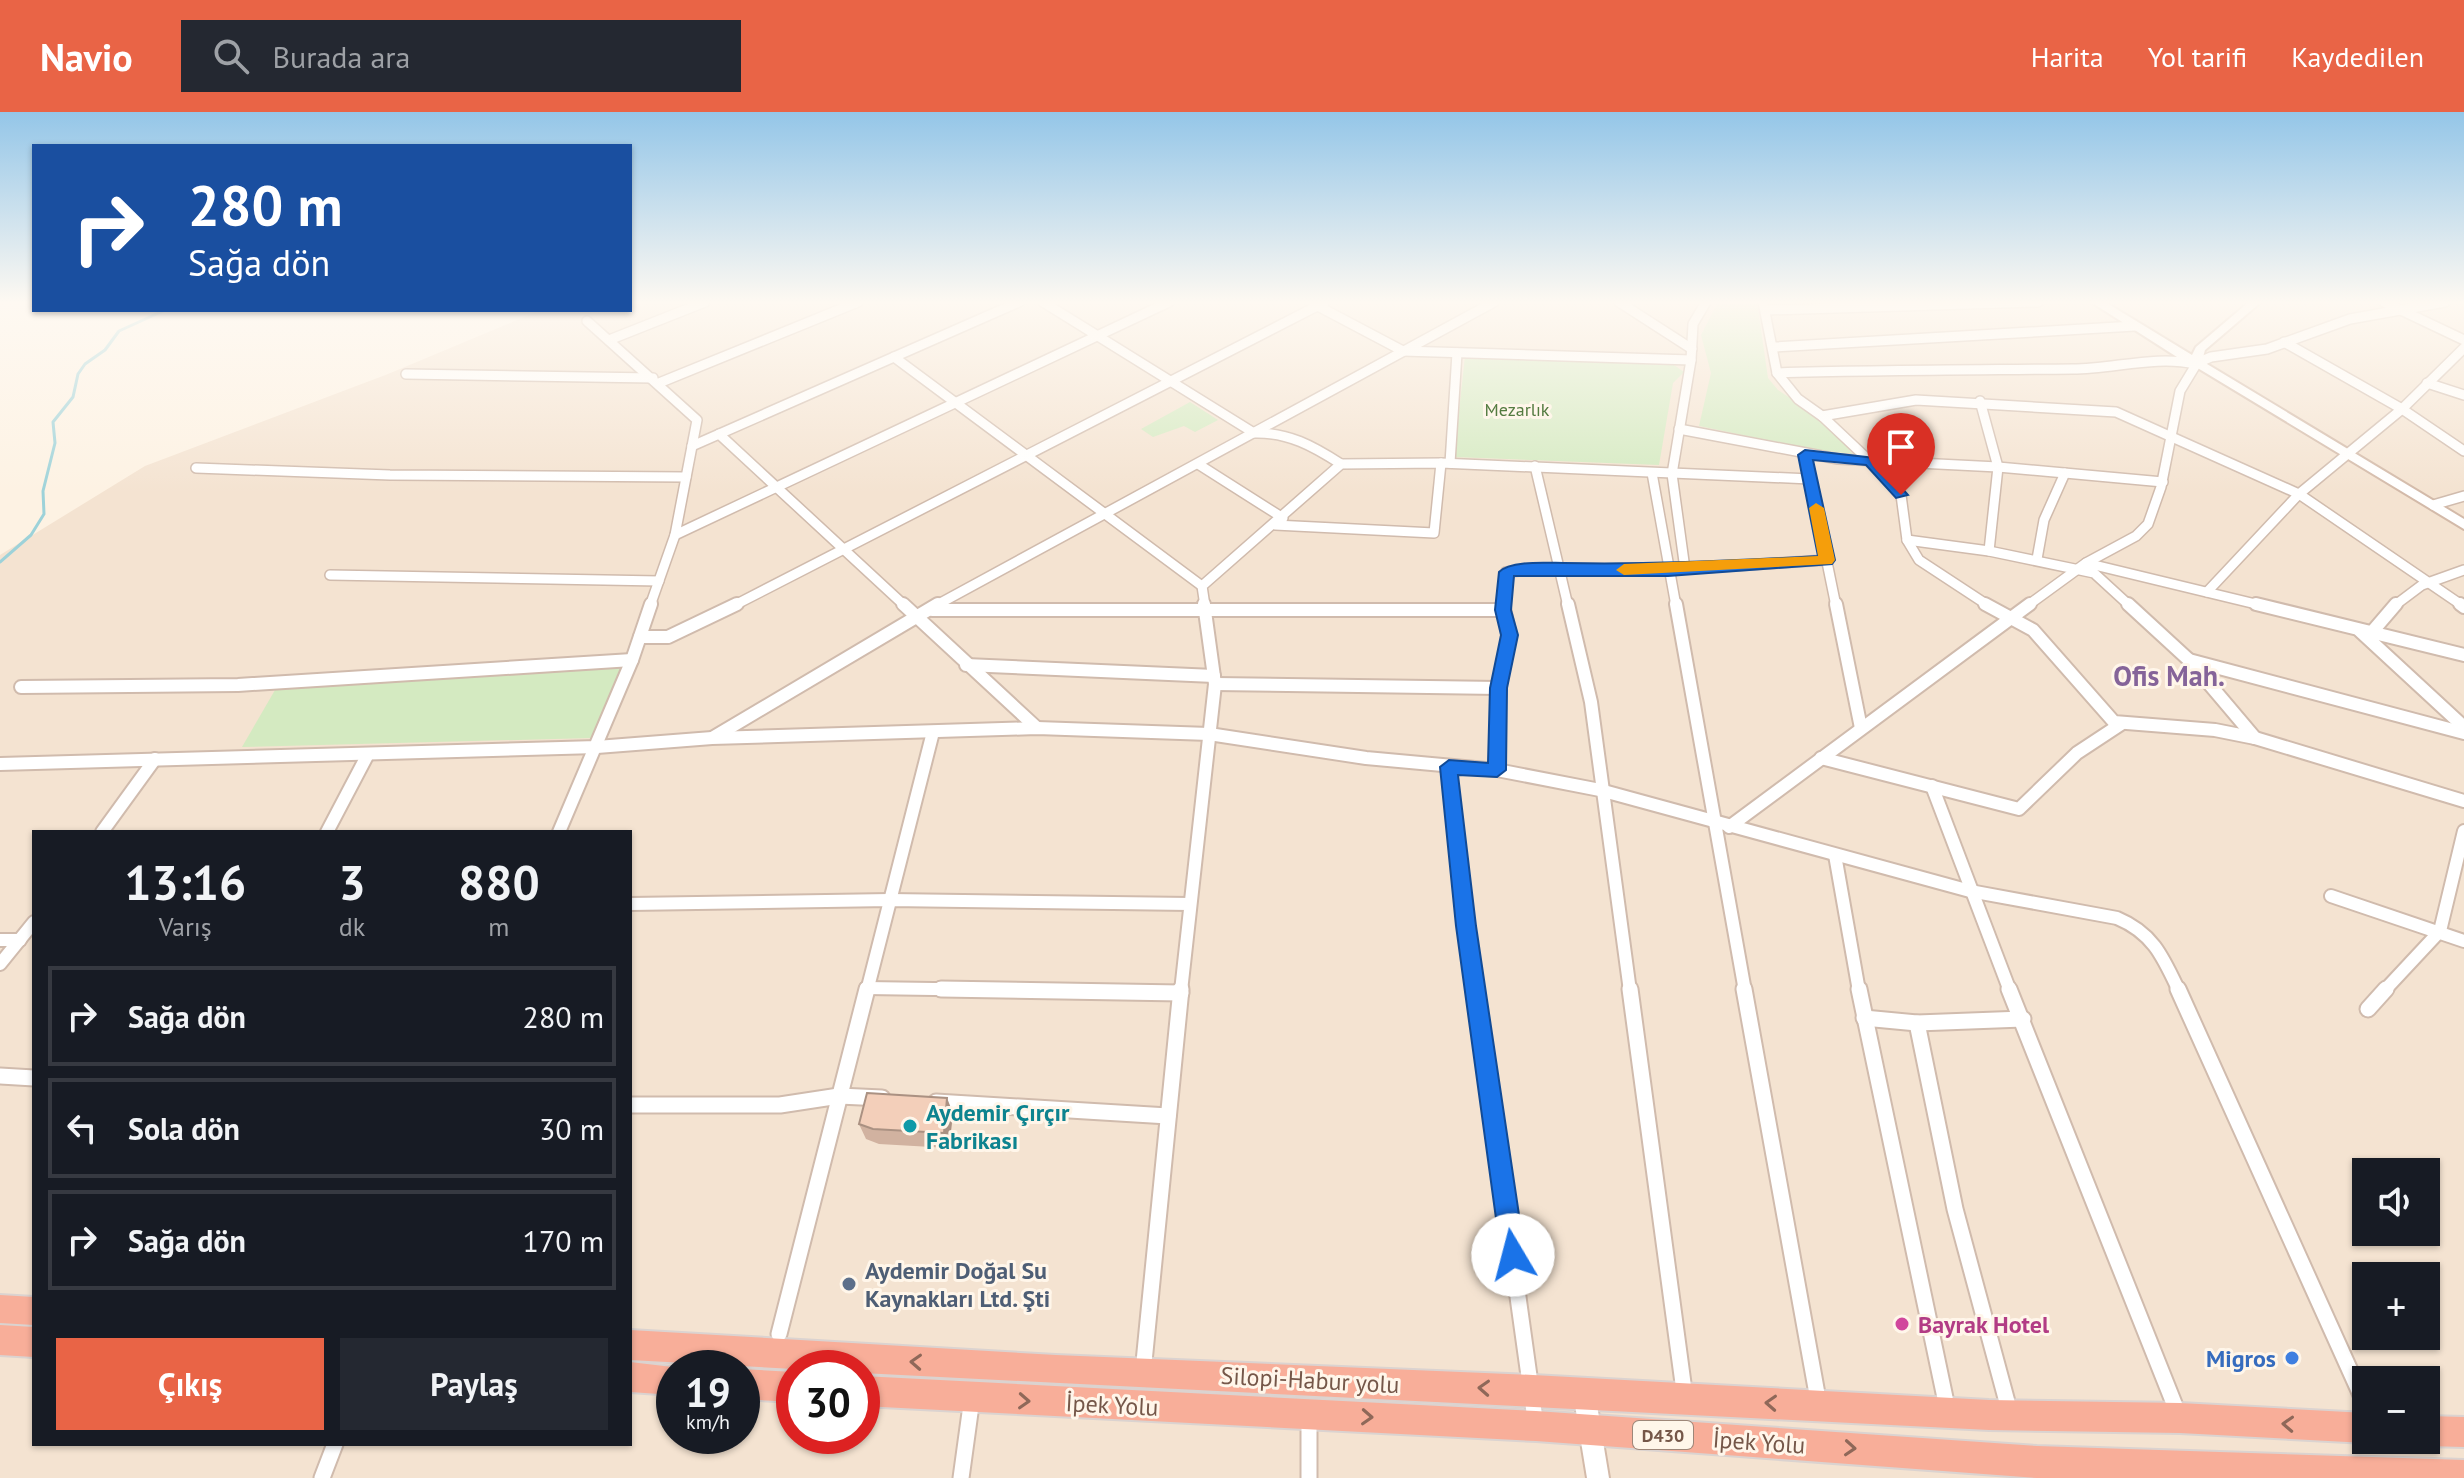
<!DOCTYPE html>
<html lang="tr">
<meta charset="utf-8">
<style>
:root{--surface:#171b24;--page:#242831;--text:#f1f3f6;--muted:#9ea1a6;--line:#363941;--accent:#e96446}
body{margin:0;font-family:"PT Sans",sans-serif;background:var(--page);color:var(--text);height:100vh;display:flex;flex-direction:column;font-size:30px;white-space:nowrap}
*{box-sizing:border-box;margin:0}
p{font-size:26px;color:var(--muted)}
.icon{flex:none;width:44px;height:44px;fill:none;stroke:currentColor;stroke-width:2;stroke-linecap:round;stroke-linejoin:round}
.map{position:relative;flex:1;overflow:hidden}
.drawer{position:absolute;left:32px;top:718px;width:600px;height:616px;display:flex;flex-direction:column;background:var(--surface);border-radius:0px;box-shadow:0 2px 6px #0004}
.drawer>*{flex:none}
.guide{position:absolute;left:32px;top:32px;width:600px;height:168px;border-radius:0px;box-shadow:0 2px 6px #0004;background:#1a4fa0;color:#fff;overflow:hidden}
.controls{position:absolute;left:2352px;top:1046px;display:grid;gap:16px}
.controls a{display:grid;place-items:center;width:88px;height:88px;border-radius:0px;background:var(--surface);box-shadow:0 2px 6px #0004;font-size:40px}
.speed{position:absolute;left:656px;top:1238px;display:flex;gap:16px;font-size:40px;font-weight:700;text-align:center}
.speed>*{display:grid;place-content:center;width:104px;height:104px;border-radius:50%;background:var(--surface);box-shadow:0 2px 6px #0004;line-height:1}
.speed small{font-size:20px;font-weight:400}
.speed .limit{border:12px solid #d22;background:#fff;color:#111}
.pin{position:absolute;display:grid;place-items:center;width:68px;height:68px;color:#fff;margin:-82px -34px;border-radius:50% 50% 50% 0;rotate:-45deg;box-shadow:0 0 8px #0007}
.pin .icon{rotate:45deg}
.me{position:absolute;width:88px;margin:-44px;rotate:352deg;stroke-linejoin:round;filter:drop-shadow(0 0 6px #0008)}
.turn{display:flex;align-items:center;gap:28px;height:168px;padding:0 24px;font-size:36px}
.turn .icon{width:104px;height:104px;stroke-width:2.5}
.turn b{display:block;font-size:56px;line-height:68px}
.eta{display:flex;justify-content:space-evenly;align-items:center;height:136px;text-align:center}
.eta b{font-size:48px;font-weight:800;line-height:56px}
.action{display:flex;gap:16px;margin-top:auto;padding:16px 24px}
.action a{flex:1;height:92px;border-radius:0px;background:var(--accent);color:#fff;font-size:32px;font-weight:800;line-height:92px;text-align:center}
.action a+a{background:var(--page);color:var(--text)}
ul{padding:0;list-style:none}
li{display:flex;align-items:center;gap:24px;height:100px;margin:0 16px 12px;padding:0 8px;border:4px solid var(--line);border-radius:0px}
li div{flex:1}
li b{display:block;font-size:30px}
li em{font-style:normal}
header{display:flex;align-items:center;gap:48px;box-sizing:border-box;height:112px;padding:0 40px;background:var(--accent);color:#fff}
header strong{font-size:38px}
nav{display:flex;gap:44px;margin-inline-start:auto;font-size:28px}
.search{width:560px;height:72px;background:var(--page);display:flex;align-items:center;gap:20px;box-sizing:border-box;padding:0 28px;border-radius:0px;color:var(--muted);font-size:30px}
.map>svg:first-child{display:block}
.residential{fill:#f4e3d1;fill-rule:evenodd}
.green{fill:#d4eac1}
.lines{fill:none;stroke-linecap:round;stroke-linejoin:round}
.stream{stroke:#9dd2d9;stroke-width:3}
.street-far2-casing{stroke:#d0bbad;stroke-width:12}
.street-far1-casing{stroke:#d0bbad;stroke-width:16}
.street-casing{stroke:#d0bbad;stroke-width:19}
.secondary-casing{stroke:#d3baa9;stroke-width:4}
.highway-casing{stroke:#dbd3d0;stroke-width:4}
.street-far2{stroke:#fff;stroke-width:9}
.street-far1{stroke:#fff;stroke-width:12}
.street{stroke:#fff;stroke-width:15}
.secondary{fill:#fff;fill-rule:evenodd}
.highway{fill:#f8ae99;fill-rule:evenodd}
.wall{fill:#d1b2a0}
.shaded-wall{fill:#aa9182}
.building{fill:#f3cfba;stroke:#aa9182;stroke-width:2}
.oneway{stroke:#8f6859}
.route{fill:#1a73e8;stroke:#114b97;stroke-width:2}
.slow{fill:#f59e0b}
.culture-dot{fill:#0f9aa8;stroke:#fff6ea;stroke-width:3}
.service-dot{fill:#5c6f8a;stroke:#fff6ea;stroke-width:3}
.hotel-dot{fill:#d1479c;stroke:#fff6ea;stroke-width:3}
.shop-dot{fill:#3f7fe0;stroke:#fff6ea;stroke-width:3}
.labels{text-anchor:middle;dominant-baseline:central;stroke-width:6;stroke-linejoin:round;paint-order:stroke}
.far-park-label{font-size:18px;fill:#547b40;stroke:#fff6ea}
.shield{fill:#fff6ea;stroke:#9e8779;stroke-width:2}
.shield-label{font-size:18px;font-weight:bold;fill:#755749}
.near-culture-label{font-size:24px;font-weight:bold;fill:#0d838f;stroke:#fff6ea;text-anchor:start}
.near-service-label{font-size:24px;font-weight:bold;fill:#4e5e75;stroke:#fff6ea;text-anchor:start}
.near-hotel-label{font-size:24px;font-weight:bold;fill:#b23c85;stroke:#fff6ea;text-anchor:start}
.near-shop-label{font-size:24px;font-weight:bold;fill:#366cbe;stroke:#fff6ea;text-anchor:end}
.near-street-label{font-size:24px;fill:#755749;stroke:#fff6ea}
.district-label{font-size:28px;font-weight:bold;fill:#856499;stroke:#fff6ea}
</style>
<header>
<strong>Navio</strong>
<div class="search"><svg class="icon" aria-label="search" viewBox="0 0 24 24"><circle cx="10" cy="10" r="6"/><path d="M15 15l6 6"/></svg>Burada ara</div>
<nav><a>Harita</a><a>Yol tarifi</a><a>Kaydedilen</a></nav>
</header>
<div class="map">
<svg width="2464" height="1366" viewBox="0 0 2464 1366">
<rect width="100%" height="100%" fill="#fdf2e3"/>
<!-- residential -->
<path class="residential" d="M630,190H2464V1366H0V443L145,354L388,262L541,198H630ZM34,720H630V1332H34ZM2366,1060H2426V1120H2366ZM2366,1164H2426V1224H2366ZM674,1256H742V1324H674ZM794,1256H862V1324H794ZM2366,1268H2426V1328H2366Z"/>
<!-- green -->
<g class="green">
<path d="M1718,190H1757L1768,266L1778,278L1820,306L1853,342L1810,337L1699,314L1711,261L1701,223Z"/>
<path d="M1465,244L1674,253L1684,260L1673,271L1659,353L1454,345Z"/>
<path d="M1190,290L1218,308L1195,320L1184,314L1153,325L1141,317Z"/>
<path d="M622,554L592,626L242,635L275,578Z"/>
</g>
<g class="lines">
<!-- stream -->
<path class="stream" d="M0,450L31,423L44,402L43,379L55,331L53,310L73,285L78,262L85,252L105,238L119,219L165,198"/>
<!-- street-far2 casing -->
<g class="street-far2-casing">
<g id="street-far2">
<path d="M1043,190L1254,321C1288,320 1313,334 1341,352"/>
<path d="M1619,190L1692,237"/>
<path d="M1763,190L1777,261L1798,287L1822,304L1891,369L1901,383L1907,428L1919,448L1989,494"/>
<path d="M2384,190L2464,228"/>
<path d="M1314,192L1403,239L1691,248"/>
<path d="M1766,198L2038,190"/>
<path d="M587,209L697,308L675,423L650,494"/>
<path d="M609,228L705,190"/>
<path d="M2284,230L2402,297L2464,339"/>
<path d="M1774,235L2135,214"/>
<path d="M894,245L1202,474"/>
<path d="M1777,261C1876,258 1974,258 2073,257C2113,257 2156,243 2195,252"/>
<path d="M406,262L653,266"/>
<path d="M659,271L858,190"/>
<path d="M2427,271L2464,283"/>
<path d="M1980,289L1998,355L1989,439"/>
<path d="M1822,304L1916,288L2116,300L2299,382L2463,494"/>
<path d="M1679,317L1838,347L1998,355L2163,370"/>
<path d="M719,322L905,494"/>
<path d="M692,334L1019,190"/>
<path d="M1805,343L1836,494"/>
<path d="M1450,351L1457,241"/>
<path d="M1198,352L1283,406"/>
<path d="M1535,354L1568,494"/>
<path d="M196,356L390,363L686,365"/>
<path d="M1652,361L1676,494"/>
<path d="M2433,393L2464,384"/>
<path d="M1275,413L1434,421L1441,351"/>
<path d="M675,423L1169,190"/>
<path d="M1907,428L1989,439L2094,461L2130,494"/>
<path d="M2037,447L2044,408L2065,361"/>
<path d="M2086,451L2264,494"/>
<path d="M1685,457L1672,362L1691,248L1693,212L1706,190"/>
<path d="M330,463L659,469"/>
<path d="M2207,480L2299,382L2402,297L2464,236"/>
<path d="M733,494L1325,190"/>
<path d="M935,494L1494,190"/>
<path d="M1205,494L1202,474L1341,352L1441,351L1810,367"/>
<path d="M1503,494L1506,460L1558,456L1668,458L1827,448"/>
<path d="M2027,494L2086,451L2136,424L2148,412L2161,375L2180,279L2197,251L2211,245L2267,237L2350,207L2445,190"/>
<path d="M2394,494L2422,473L2464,458"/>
</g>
</g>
<!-- street-far1 casing -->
<g class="street-far1-casing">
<g id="street-far1">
<path d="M903,492L1037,616"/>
<path d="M1568,492L1591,590L1630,879"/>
<path d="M1676,492L1745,879"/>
<path d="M1836,492L1861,616"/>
<path d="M1985,492L2033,518L2114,610L2215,618L2255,626L2464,689"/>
<path d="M2128,492L2189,548L2255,626"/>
<path d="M2256,492L2464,543"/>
<path d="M2460,492L2464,495"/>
<path d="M932,498H1503"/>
<path d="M2360,519L2464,615"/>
<path d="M2372,520L2396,492"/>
<path d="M640,525H668L737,492"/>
<path d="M2189,548L2464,621"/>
<path d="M966,553L1214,564"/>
<path d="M1215,572L1499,576"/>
<path d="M21,575L238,573L632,548"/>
<path d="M714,625L938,492"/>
<path d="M1821,646L2019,697L2077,641L2121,612"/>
<path d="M0,652L597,635L712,626L1037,616L1209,622L1366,646L1497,658L1600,678L1970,779L2117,806C2153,821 2163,845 2179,879"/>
<path d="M1449,655L1475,879"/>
<path d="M1497,658L1499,576L1510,523L1503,492"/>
<path d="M1932,674L2010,879"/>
<path d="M1729,715L2030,492"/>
<path d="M102,720L155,647"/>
<path d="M327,720L368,642"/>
<path d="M559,720L632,548L651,492"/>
<path d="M1835,743L1859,879"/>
<path d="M2331,784L2464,829"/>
<path d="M630,792L890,788L1190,792"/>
<path d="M0,828H20"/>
<path d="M0,852L34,810"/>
<path d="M866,876L1067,879"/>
<path d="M867,879L933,620"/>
<path d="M1181,879L1215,572L1204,492"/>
<path d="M2384,879L2440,819L2464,719"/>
</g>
</g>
<!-- street casing -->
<g class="street-casing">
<g id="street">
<path d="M941,877L1181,881"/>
<path d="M1475,877L1536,1314"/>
<path d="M1630,877L1685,1286"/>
<path d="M1744,877L1819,1293"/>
<path d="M1859,877L1948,1300"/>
<path d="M2009,877L2179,1304"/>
<path d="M2178,877L2366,1294"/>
<path d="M2368,897L2386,877"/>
<path d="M1864,906L1917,911L2023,907"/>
<path d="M1917,911L1955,1097L2010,1301"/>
<path d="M0,964L34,966"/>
<path d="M936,990L1168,1004"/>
<path d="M630,993H780L839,984L882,986"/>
<path d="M779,1222L867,877"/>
<path d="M1143,1260L1181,877"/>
<path d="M1309,1302V1366"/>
<path d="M322,1366L335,1332"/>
<path d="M961,1366L972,1286"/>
</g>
</g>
<!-- secondary casing -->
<g class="secondary-casing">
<g id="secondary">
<path d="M2091,190H2105L2192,243L2196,235L2249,190H2261L2205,238L2202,249L2464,407V417L2196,255L2191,254Z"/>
<path d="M1584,1270L1592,1273L1595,1281L1609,1366H1587L1573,1281L1576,1273Z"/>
</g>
</g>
<!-- highway casing -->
<g class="highway-casing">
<g id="highway">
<path d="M0,1183L34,1185V1213L0,1211Z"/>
<path d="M0,1213L34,1215V1245L0,1243Z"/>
<path d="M630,1218L1056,1243L1533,1263L1989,1288L2180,1291L2366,1301V1328H2374L2366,1331L2180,1321L1989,1318L862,1261V1256L794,1257L630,1248Z"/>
<path d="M630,1250L681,1256H674V1283L630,1280Z"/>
<path d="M742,1257L794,1260V1290L742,1287Z"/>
<path d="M862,1264L1536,1299L2037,1334L2464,1348V1366H2037L1536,1329L862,1294Z"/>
<path d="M2426,1304L2464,1305V1335L2426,1334L2415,1330L2426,1328Z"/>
</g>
</g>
<!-- street-far2 -->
<use href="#street-far2" class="street-far2"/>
<!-- street-far1 -->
<use href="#street-far1" class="street-far1"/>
<!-- street -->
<use href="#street" class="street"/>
<!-- secondary -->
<use href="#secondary" class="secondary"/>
<!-- highway -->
<use href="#highway" class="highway"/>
</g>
<!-- wall -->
<path class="wall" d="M953,1001L949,1036L879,1032L866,1027L859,1012Z"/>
<!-- shaded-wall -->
<path class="shaded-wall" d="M947,986L953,1001L949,1036L944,1021Z"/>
<!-- building -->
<path class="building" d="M867,981L947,986L944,1021L873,1017L859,1012Z"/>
<!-- one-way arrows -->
<defs><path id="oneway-chevron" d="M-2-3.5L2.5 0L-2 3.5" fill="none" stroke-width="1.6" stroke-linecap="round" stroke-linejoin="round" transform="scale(2)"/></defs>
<g class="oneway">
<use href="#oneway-chevron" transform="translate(916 1250) rotate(-177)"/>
<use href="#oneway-chevron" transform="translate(1484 1276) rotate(-177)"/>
<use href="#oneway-chevron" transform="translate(1024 1289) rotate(3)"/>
<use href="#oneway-chevron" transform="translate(1771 1291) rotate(-177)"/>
<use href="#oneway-chevron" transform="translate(1367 1305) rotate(3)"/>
<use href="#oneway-chevron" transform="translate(2288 1312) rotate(-177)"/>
<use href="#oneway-chevron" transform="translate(1850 1336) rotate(4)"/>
</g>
<!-- sky -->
<linearGradient id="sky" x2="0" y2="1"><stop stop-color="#94c6e8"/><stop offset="0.5" stop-color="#fef9f2"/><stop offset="1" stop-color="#fef9f2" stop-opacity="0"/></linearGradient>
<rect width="2464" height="381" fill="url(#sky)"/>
<!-- route -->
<path class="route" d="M1805,338L1875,346L1908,383L1896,386L1866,353L1813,348L1835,448L1832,452L1668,464H1514L1511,498L1518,523L1507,576L1506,658L1497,665L1458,663L1476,814L1525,1143L1521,1151L1513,1155L1505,1151L1501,1143L1456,814L1440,655L1449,648L1488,651L1490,576L1501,523L1495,498L1499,460C1510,448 1548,451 1564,451C1650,453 1733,449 1818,444L1798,343Z"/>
<!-- slow -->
<path class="slow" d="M1816,391L1824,396L1835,448L1832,452L1624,463L1616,458L1624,452L1818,444L1809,396Z"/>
<!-- markers -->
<circle class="culture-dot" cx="910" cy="1014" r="8"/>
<circle class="service-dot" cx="849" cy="1172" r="8"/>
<circle class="hotel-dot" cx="1902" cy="1212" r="8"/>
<circle class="shop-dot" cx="2292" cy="1246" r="8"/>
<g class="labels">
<!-- far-park labels -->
<g class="far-park-label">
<text x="1517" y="297">Mezarlık</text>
</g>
<!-- shield labels -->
<rect class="shield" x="1633" y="1309" width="60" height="28" rx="6"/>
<g class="shield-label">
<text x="1663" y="1323">D430</text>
</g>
<!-- near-culture labels -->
<g class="near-culture-label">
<text x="926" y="1000">Aydemir Çırçır<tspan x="926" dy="28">Fabrikası</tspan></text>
</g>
<!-- near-service labels -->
<g class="near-service-label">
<text x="865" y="1158">Aydemir Doğal Su<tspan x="865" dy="28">Kaynakları Ltd. Şti</tspan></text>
</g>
<!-- near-hotel labels -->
<g class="near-hotel-label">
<text x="1918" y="1212">Bayrak Hotel</text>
</g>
<!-- near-shop labels -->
<g class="near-shop-label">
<text x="2276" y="1246">Migros</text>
</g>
<!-- near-street labels -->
<g class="near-street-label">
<text transform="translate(1310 1268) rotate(3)">Silopi-Habur yolu</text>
<text transform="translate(1112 1293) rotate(3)">İpek Yolu</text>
<text transform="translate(1759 1330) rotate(4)">İpek Yolu</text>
</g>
<!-- district labels -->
<g class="district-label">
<text x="2169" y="563">Ofis Mah.</text>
</g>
</g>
</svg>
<div class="controls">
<a><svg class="icon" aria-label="sound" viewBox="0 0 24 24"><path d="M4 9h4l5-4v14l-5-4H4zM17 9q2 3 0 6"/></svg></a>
<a>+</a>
<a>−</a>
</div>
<div class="speed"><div>19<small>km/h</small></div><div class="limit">30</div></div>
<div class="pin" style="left:1901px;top:383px;background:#d93025"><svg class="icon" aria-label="arrive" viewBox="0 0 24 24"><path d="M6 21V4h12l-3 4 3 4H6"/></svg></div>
<svg class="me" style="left:1513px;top:1143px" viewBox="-20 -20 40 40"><circle r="19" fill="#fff"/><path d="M0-13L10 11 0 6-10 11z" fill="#1a73e8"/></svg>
<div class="guide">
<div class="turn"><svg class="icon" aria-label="right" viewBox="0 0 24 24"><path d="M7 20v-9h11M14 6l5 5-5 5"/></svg><div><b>280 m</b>Sağa dön</div></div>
</div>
<section class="drawer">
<div class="eta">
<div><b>13:16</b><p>Varış</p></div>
<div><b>3</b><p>dk</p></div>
<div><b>880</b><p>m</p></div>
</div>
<ul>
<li><svg class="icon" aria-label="right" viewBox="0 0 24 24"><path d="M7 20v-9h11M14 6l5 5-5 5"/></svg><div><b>Sağa dön</b></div><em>280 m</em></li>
<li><svg class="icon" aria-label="left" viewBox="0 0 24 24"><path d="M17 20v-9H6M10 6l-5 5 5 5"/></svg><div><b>Sola dön</b></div><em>30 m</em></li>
<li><svg class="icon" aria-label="right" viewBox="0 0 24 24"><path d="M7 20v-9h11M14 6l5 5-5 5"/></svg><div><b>Sağa dön</b></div><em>170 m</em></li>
</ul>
<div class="action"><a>Çıkış</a><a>Paylaş</a></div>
</section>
</div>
